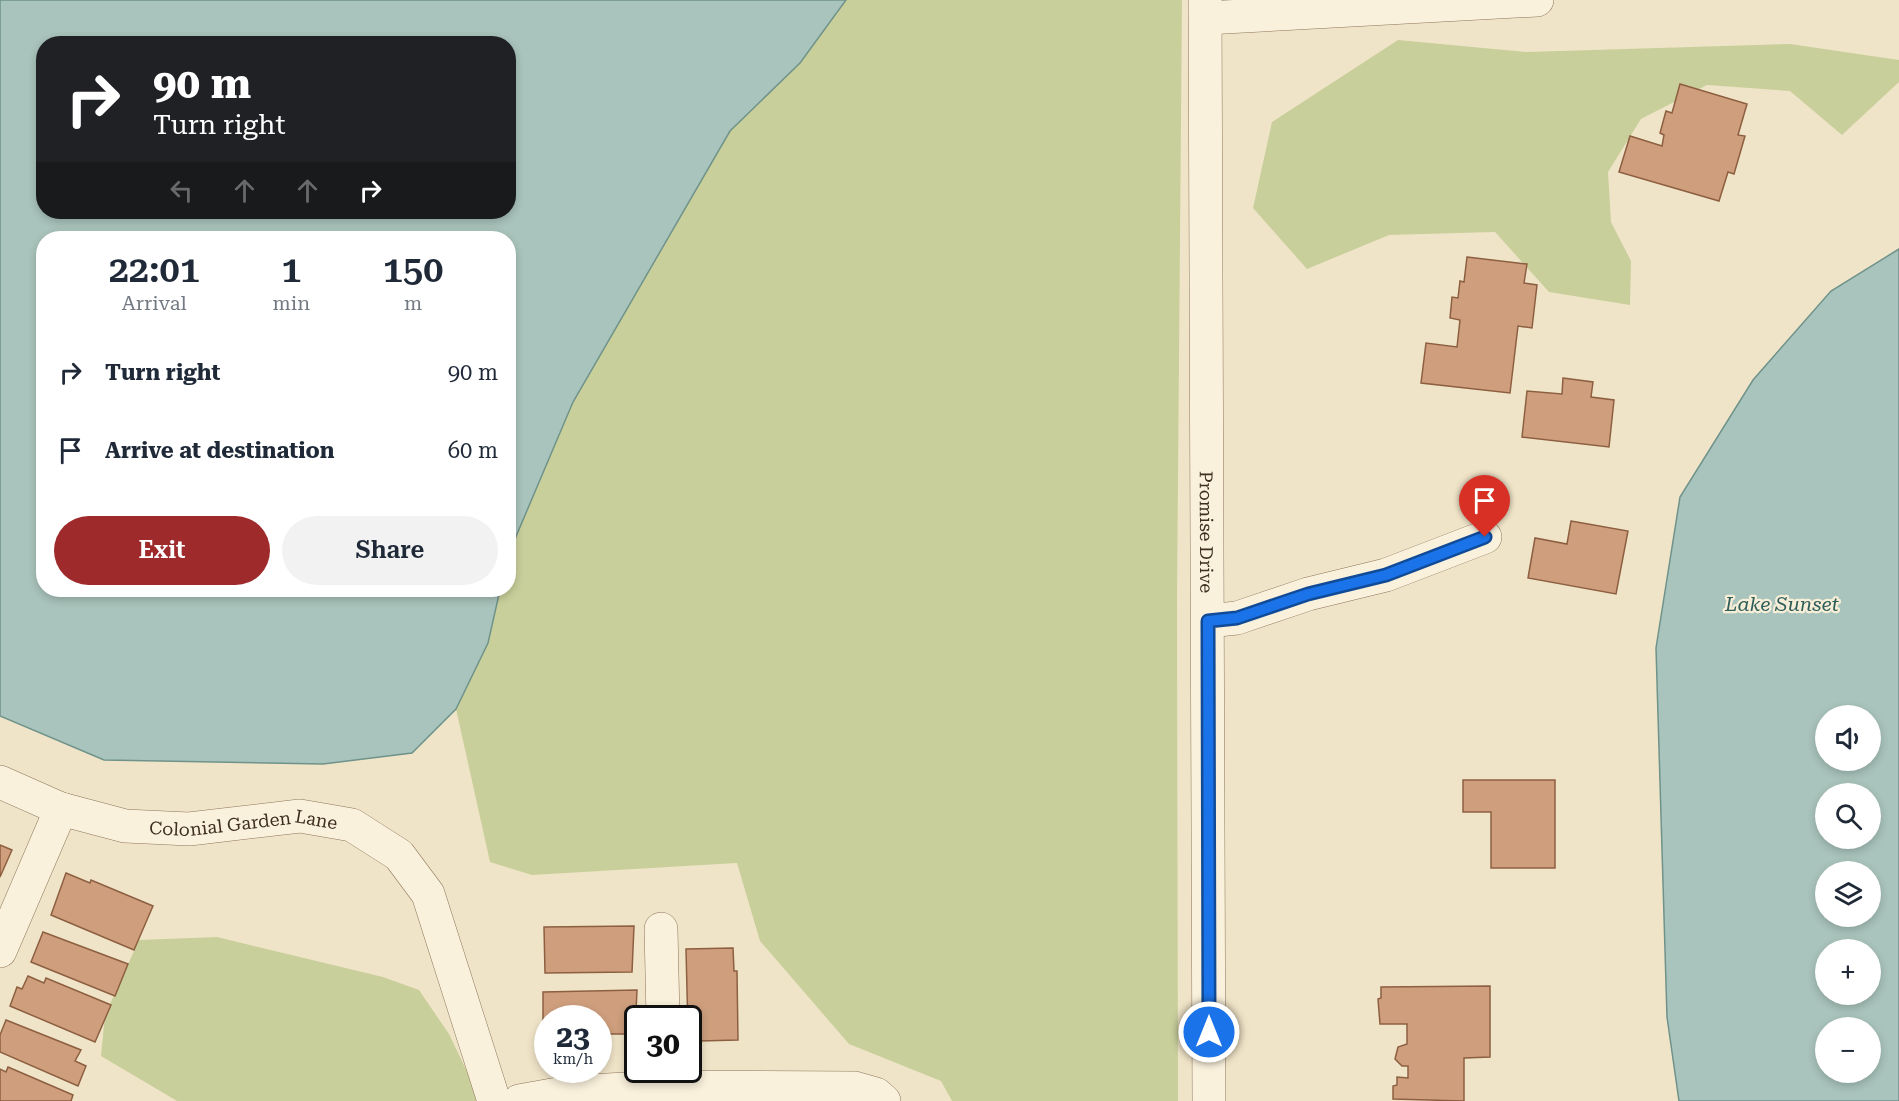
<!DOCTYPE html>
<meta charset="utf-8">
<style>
:root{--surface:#fff;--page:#f2f2f3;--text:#1f2937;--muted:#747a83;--accent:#9e2a2b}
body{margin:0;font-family:"Roboto Serif",serif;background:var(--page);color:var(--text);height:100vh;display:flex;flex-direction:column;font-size:22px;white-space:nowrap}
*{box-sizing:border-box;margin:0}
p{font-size:20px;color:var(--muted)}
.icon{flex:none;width:33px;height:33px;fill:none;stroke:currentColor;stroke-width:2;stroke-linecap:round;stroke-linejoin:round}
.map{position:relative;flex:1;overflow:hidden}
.sheet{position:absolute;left:36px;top:231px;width:480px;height:366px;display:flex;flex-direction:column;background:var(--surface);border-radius:24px;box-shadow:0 3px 9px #0003}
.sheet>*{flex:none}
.guide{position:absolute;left:36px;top:36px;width:480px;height:183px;border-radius:24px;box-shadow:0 3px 9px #0003;background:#202124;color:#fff;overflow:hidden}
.buttons{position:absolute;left:1815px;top:705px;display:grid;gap:12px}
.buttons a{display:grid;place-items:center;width:66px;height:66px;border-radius:50%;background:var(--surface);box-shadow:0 3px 9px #0003;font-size:30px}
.speed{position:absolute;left:534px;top:1005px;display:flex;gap:12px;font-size:30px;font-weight:700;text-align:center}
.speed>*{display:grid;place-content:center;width:78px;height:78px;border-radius:50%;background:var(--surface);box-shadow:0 3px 9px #0003;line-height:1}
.speed small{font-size:15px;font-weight:400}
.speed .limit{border:3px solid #111;border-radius:9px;background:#fff;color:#111}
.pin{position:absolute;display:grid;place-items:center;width:51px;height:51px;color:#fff;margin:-62px -26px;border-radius:50% 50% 50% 0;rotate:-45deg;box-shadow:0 0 6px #0007}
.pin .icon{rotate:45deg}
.me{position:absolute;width:66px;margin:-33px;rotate:0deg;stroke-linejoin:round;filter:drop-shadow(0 0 4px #0008)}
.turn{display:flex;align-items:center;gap:21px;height:126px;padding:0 18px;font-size:27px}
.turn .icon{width:78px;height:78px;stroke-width:2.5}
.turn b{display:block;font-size:42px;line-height:51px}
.lanes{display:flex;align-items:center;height:57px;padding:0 18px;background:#0003;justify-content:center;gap:30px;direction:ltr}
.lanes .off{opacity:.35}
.eta{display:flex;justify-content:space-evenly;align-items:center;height:102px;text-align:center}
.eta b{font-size:36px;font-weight:600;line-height:42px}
.action{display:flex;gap:12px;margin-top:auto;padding:12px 18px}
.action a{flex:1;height:69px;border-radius:36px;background:var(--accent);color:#fff;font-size:24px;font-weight:600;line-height:69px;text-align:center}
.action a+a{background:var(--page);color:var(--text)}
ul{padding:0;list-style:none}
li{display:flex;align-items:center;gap:18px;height:78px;padding:0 18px}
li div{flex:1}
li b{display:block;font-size:22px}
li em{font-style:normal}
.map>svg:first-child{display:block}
.green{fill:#c9cf9b}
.water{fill:#a9c4bc;stroke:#6f938a;stroke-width:1.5;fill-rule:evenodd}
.building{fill:#cf9f7d;stroke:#8d5f41;stroke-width:1.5}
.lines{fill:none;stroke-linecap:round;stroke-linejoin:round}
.minor-casing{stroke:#8d765c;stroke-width:34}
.minor{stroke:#faf1dc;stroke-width:33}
.route-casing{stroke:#114b97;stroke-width:15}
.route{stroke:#1a73e8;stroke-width:10}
.labels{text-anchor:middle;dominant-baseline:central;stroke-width:4.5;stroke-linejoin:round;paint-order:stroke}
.street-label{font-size:18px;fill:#3d2e20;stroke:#f7eed8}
.water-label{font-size:20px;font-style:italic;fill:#2f5d5a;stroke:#f7eed8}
</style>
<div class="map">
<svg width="1899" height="1101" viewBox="0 0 1899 1101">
<rect width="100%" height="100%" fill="#f0e4c8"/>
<!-- green -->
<g class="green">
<path d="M845,0H1182L1177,600L1178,1101H952L941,1081L849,1044L760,941L737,863L532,875L490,862L456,709L488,643L500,590H508L510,548L573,402L730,131L800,63Z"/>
<path d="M1398,40L1527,52L1790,44L1899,60V82L1842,135L1790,91L1707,85L1641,119L1608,172L1611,222L1631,261L1630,305L1549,292L1495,232L1389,235L1307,269L1253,208L1272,122Z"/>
<path d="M217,937L383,977L419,990L449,1034L481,1101H177L101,1056L105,1015L139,940Z"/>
</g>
<!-- water -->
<g class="water">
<path d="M0,0H846L800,63L730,131L573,402L509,553L508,238H44V590H500L488,643L456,709L412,753L323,764L104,760L0,716ZM44,44H508V212H44Z"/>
<path d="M1899,249V1101H1679L1667,1017L1656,648L1680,497L1753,380L1831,291ZM1826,716H1870V760H1826ZM1826,794H1870V838H1826ZM1826,872H1870V916H1826ZM1826,950H1870V994H1826ZM1826,1028H1870V1072H1826Z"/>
</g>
<!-- building -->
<g class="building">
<path d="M1680,84L1747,104L1738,135L1745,136L1734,174L1728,172L1719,201L1619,172L1630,136L1662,146L1664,135L1660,133L1666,111L1672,113Z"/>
<path d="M1467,257L1527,264L1524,283L1537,285L1532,328L1518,326L1510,393L1421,383L1426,343L1457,347L1460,320L1450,318L1452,297L1458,298L1460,281L1464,282Z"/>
<path d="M1563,378L1593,382L1591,397L1614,400L1609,447L1522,437L1527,391L1562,394Z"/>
<path d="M1571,521L1628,531L1616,594L1528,578L1535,538L1567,544Z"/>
<path d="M1463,780H1555V868H1491V812H1463Z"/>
<path d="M0,845L12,850L0,877Z"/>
<path d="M66,873L90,883L91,880L153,906L134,950L51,915Z"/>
<path d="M634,926L632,972L545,973L544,927Z"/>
<path d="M43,932L128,964L115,996L31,962Z"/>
<path d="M733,948L734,971H737L738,1040L699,1041L698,1031H688L686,949Z"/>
<path d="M28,976L44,983L46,978L111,1005L95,1042L10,1006L17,987L22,989Z"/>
<path d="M1490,986V1057L1464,1058V1101L1393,1099V1086L1397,1085V1077L1408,1078V1066H1402L1395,1059L1398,1047L1407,1044V1024H1380L1378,999L1381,998V987Z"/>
<path d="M637,990L635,1034H598V1018H548V1035H543V992Z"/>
<path d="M6,1020L81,1050L75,1061L86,1066L78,1086L0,1052V1035Z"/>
<path d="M8,1067L73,1095L71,1101H0V1069L6,1072Z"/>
</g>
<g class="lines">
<!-- minor casing -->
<g class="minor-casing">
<g id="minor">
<path id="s1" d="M1205,0L1209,1101"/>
<path d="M1206,18L1537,0"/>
<path d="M1208,621L1237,618L1308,594L1386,575L1485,537"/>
<path id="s2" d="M0,782L61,809L125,826L189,829L300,816L352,825L399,855L428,894L494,1101"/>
<path d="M661,929L663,1018"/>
<path d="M0,951L61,809"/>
<path d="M519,1101L569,1092L664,1087L855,1088L876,1094L884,1101"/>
</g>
</g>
<!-- minor -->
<use href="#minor" class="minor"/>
</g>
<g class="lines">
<!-- route casing -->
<g class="route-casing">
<path id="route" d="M1209,1032L1208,621L1237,618L1308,594L1386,575L1485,537"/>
</g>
<!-- route -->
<use href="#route" class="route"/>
</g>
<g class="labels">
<!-- street labels -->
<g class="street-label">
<text stroke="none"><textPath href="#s1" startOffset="532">Promise Drive</textPath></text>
<text stroke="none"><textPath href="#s2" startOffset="252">Colonial Garden Lane</textPath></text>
</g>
<!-- water labels -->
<g class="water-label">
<text x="1782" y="604">Lake Sunset</text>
</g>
</g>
</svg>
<div class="buttons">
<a><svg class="icon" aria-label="sound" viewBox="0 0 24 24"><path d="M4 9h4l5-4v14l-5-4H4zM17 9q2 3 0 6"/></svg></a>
<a><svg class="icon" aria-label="search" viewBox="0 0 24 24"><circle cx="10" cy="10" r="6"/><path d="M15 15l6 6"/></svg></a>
<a><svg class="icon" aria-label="layers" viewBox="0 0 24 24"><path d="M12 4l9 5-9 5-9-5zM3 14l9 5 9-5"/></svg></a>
<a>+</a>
<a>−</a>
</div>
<div class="speed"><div>23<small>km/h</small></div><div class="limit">30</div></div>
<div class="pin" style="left:1485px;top:537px;background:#d93025"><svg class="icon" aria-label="arrive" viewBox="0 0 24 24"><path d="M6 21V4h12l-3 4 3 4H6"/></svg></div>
<svg class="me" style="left:1209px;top:1032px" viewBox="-20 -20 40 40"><circle r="17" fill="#1a73e8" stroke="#fff" stroke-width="3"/><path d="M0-11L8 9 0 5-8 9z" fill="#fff"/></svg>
<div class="guide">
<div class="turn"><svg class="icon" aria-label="right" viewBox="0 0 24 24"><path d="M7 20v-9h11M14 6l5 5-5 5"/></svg><div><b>90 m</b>Turn right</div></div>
<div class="lanes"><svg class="icon off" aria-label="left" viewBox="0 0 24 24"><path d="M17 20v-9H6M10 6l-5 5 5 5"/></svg><svg class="icon off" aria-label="ahead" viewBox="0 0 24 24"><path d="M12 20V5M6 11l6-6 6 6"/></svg><svg class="icon off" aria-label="ahead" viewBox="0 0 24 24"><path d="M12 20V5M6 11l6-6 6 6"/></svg><svg class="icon" aria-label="right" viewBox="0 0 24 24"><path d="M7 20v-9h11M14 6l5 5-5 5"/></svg></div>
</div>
<section class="sheet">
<div class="eta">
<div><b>22:01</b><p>Arrival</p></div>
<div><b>1</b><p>min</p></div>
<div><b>150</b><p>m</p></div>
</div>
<ul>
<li><svg class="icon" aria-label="right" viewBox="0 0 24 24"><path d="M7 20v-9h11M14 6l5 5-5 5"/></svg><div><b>Turn right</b></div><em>90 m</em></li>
<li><svg class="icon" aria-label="arrive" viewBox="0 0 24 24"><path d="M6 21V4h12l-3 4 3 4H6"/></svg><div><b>Arrive at destination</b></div><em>60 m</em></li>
</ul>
<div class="action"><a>Exit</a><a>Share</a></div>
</section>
</div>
